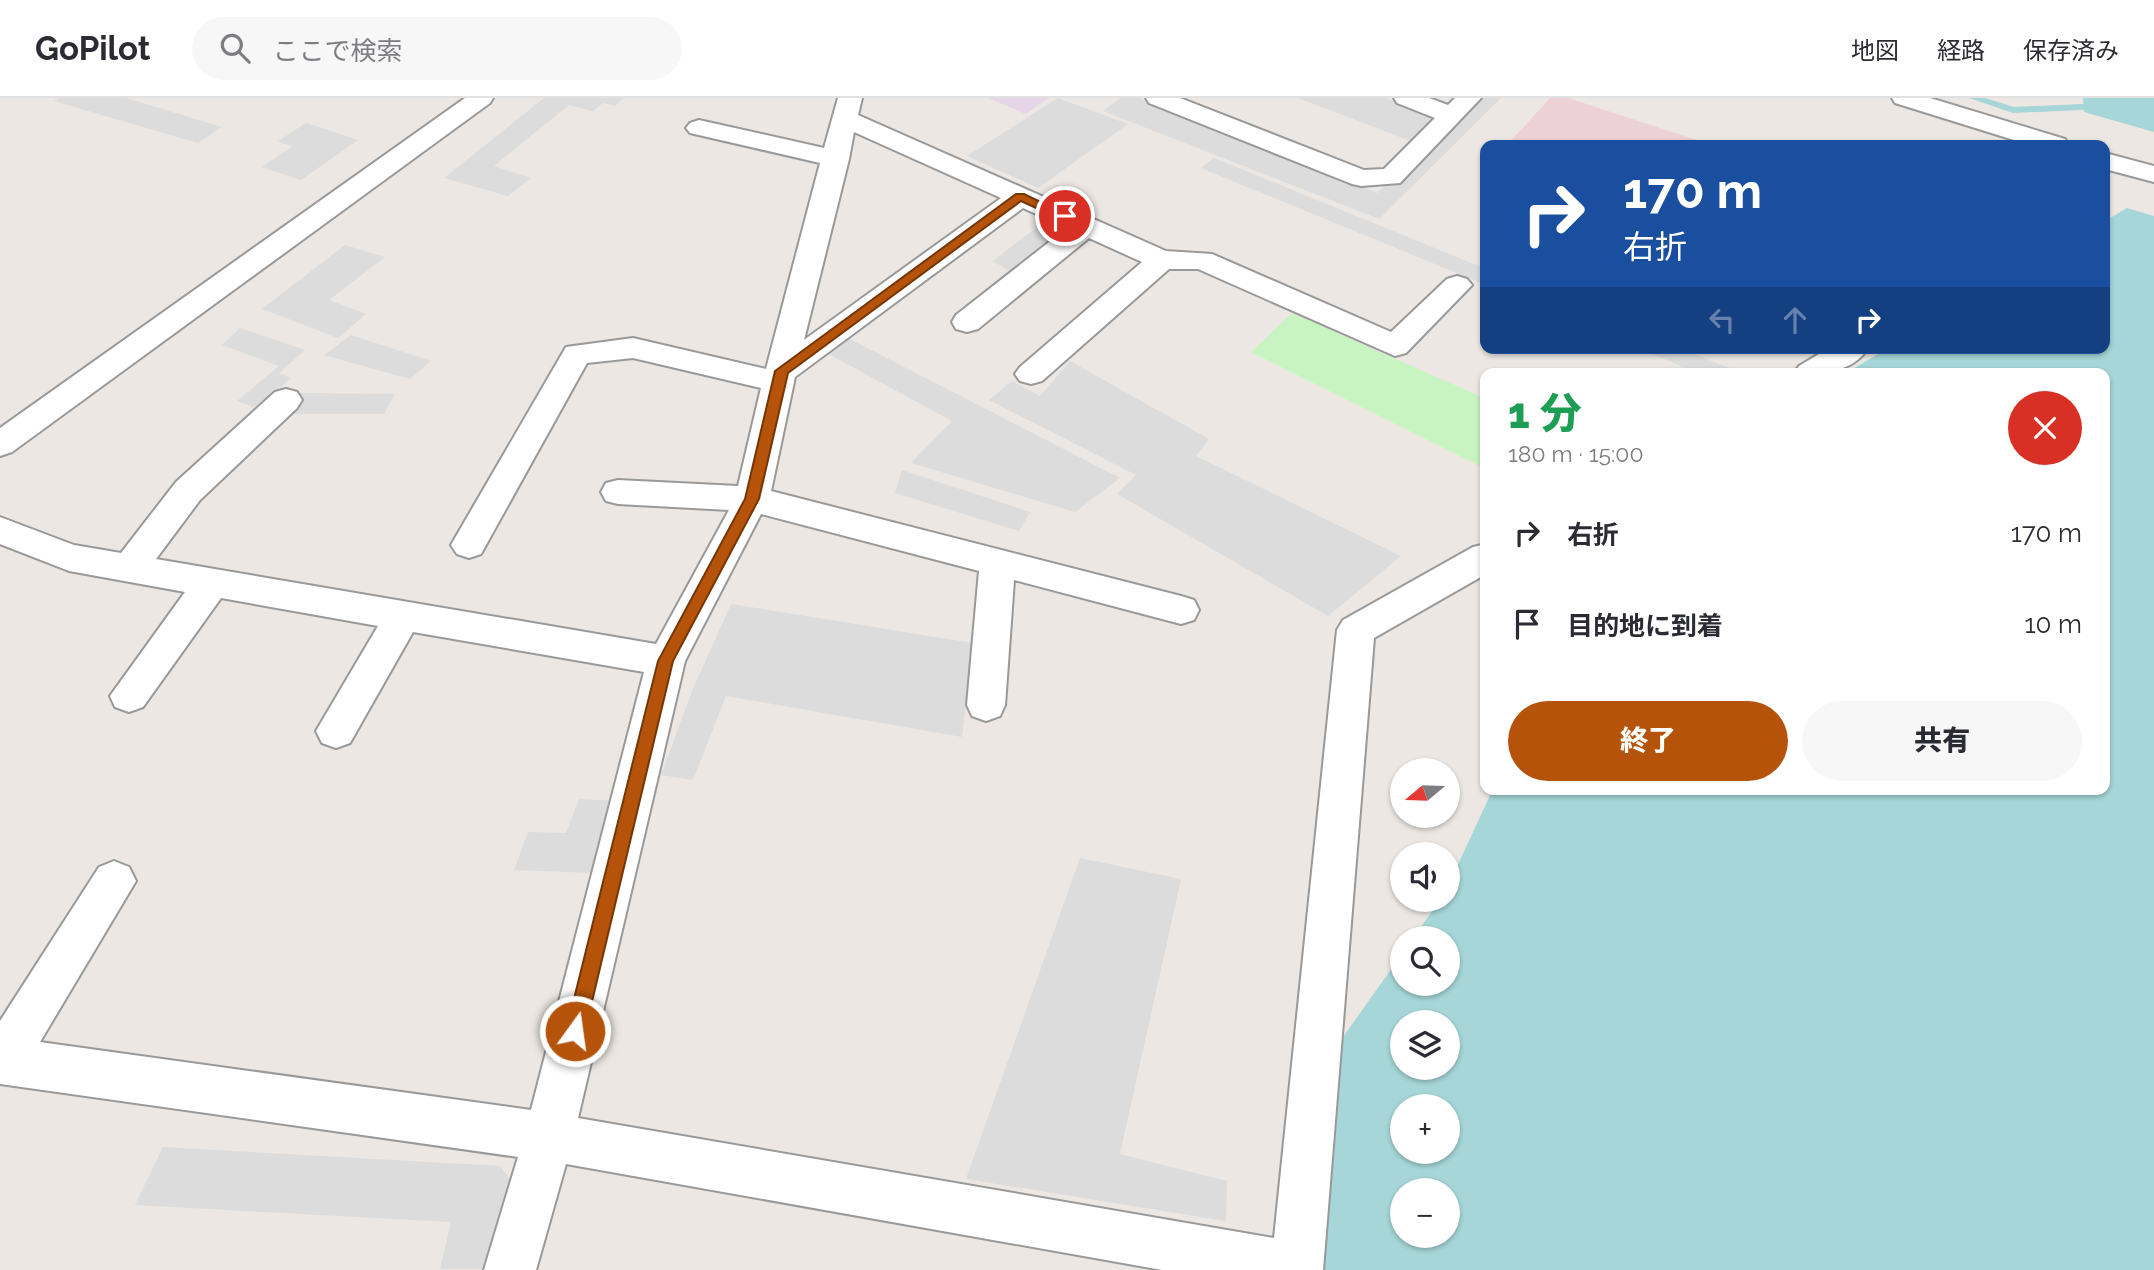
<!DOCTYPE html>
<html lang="ja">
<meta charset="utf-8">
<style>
:root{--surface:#fff;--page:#f7f7f7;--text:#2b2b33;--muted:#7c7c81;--line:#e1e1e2;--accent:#b45309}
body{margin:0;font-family:Raleway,"Noto Sans JP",sans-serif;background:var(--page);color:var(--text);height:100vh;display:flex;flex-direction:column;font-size:26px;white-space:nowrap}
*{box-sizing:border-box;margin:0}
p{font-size:23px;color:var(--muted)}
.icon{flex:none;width:38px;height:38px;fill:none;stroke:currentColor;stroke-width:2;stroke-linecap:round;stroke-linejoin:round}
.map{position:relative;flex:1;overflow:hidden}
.panel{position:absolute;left:1480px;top:270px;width:630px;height:427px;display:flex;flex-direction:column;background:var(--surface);border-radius:14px;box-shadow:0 2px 5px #0004}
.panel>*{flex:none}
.banner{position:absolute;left:1480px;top:42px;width:630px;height:214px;border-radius:14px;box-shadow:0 2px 5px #0004;background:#1a4fa0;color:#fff;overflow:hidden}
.needle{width:46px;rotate:251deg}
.fabs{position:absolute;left:1390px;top:660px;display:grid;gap:14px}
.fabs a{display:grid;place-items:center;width:70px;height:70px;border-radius:50%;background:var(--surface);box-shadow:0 2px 5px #0004;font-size:35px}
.pin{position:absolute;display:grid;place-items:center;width:60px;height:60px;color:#fff;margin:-30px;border:4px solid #fff;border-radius:50%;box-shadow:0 2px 7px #0007}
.me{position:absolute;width:77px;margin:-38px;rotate:14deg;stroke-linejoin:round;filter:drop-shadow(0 0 5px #0008)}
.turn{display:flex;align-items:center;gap:24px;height:147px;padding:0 28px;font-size:32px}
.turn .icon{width:91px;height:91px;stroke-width:2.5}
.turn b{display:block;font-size:49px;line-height:60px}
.lanes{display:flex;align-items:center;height:66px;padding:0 28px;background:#0003;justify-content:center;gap:35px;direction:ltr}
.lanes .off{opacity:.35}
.round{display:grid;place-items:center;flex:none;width:74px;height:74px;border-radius:37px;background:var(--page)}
.summary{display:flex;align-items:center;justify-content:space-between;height:119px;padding:0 28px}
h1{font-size:42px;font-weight:800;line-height:52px;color:#1e9e55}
.cta{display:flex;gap:14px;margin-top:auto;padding:14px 28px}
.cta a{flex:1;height:80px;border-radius:42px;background:var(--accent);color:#fff;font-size:28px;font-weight:800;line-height:80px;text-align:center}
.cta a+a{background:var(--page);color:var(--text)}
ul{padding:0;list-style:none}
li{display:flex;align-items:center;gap:21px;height:91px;padding:0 28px}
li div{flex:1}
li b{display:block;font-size:26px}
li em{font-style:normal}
header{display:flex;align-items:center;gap:42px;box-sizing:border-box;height:98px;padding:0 35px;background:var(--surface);border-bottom:2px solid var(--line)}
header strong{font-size:33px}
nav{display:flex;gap:38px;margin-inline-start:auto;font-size:24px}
.search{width:490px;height:63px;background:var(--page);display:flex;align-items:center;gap:18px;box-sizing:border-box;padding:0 24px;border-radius:38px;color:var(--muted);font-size:26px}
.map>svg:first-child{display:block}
.commercial{fill:#ecd2d7}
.industrial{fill:#e5d5e5}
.park{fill:#c8f4c2}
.parking{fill:#dcdcdc}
.water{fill:#a6d6d7;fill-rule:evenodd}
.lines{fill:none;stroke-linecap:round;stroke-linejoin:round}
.stream{fill:#a6d6d7;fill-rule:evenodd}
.minor-casing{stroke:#999;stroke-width:4}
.minor{fill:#fff;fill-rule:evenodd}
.route{fill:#b45309;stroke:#753606;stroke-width:2}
</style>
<header>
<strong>GoPilot</strong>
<div class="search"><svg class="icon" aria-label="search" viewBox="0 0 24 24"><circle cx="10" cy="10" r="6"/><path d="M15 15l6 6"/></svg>ここで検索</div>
<nav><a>地図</a><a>経路</a><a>保存済み</a></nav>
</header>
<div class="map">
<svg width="2154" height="1172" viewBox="0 0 2154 1172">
<rect width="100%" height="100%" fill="#ece7e2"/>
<!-- commercial -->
<path class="commercial" d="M1550,0H1568L1712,47H1507Z"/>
<!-- industrial -->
<path class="industrial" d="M988,0H1048L1026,16Z"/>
<!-- park -->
<path class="park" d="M1292,215L1486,301V371L1251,254Z"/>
<!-- parking -->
<g class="parking">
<path d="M59,0H126L222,29L198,45L54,3Z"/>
<path d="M544,0H624L615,8L603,5L593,13L569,7L494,68L531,80L508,98L444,80Z"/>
<path d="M1058,0L1128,26L1038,90L967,58Z"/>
<path d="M1121,0H1140L1377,95L1473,0H1501L1379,121L1103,13Z"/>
<path d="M1298,0H1386L1440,20L1413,44Z"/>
<path d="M306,25L358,42L301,82L262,69L292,49L278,43Z"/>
<path d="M1214,60L1486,171V187L1201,70Z"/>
<path d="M1042,125L1067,135L1016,177L993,163Z"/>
<path d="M345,147L385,159L329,202L366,216L338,240L262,211Z"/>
<path d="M240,230L305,252L279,275L291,280L256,310L237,303L279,268L222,247Z"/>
<path d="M351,237L431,263L410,281L324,257Z"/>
<path d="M844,238L1120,380L1075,414L911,365L952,323L825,254Z"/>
<path d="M1638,250H1680L1734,272L1732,275H1698Z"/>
<path d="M1070,263L1209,341L1196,358L1401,458L1328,518L1117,396L1136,377L989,302L1012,283L1040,298Z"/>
<path d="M301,295L395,296L384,316H289Z"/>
<path d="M902,372L1030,414L1019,433L895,395Z"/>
<path d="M731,506L973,545L962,639L726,598L693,682L661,677L692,593Z"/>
<path d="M579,701L615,703L594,775L514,772L528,734L566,735Z"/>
<path d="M1080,760L1181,781L1120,1056L1227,1083L1226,1123L966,1081Z"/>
<path d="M163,1049L500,1068L510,1082L485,1171H440L451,1124L135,1107Z"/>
</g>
<!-- water -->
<g class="water">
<path d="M2083,0H2154V34L2084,14Z"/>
<path d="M2127,110L2154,118V1172H1317L1338,946L1402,856V886H1447V840H1413L1440,802H1447V790L1493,691H2105V275H1846L1888,250H2105V123ZM1402,924H1447V970H1402ZM1402,1008H1447V1054H1402ZM1402,1092H1447V1138H1402Z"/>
</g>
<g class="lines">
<!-- stream -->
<path class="stream" d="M1969,0H1985L2014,9L2103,5L2108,8L2103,11L2013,15Z"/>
<!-- minor casing -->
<g class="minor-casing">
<g id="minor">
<path d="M465,0H493L490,5L12,354L0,358V330Z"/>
<path d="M838,0H862L858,17L1166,153L1212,156L1391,234L1447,181L1457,178L1467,181L1472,187L1406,255L1395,258L1198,171H1169L1042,283L1031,286L1020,283L1015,276L1020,269L1142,164L1089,140L978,231L967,234L956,231L952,224L956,217L1067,130L1023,110L795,279L771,393L1181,498L1194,502L1199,512L1194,522L1181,526L1014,482L1005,607L1000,618L986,623L972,618L967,607L979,473L761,416L685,563L578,1020L1274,1140L1337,532L1343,522L1473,449L1486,446V476L1374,540L1323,1172H1162L566,1066L536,1172H484L518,1059L0,986V923L99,769L114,763L129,769L136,783L40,944L531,1012L644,574L413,534L350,645L336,650L322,645L316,633L378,528L221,500L143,609L129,614L115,609L110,598L185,494L69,473L0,446V419L74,447L121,455L176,384L275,294L286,291L297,294L302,302L297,310L200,402L156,461L656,546L729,412L618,406L606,403L601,394L606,385L618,382L738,388L761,290L633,260L587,265L481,456L469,460L457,456L451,447L566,249L633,240L766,271L820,65L690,35L686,30L690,25L699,22L824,50ZM854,34L1001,100L804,242L849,61Z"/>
<path d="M1146,0H1180L1364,72L1384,71L1435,20L1397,5L1394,0H1429L1448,7L1455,0H1481L1400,85L1361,88L1352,86L1149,5Z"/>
<path d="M1892,0H1930L2065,41L2069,47H2030L1895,5Z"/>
<path d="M2105,55L2154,68V84L2105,71Z"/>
<path d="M1829,250H1868C1852,276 1821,275 1794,275L1799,268Z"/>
</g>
</g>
<!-- minor -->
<use href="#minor" class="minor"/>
</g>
<!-- route -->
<path class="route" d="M1016,96H1024L1070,118L1060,121L1021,103L788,275L759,401L673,563L585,933L582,939L575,942L568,939L566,933L658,563L745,401L775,273Z"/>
</svg>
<div class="fabs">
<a><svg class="needle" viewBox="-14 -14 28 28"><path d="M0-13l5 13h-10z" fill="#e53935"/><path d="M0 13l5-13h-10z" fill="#7c7c81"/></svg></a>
<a><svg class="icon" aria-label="sound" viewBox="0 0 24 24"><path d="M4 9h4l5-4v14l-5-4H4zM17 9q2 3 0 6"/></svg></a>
<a><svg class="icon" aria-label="search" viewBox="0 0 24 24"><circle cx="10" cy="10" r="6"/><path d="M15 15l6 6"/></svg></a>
<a><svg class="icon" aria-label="layers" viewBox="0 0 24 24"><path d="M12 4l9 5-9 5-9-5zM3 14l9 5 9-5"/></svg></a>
<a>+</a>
<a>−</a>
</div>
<div class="pin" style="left:1065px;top:118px;background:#d93025"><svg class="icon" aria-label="arrive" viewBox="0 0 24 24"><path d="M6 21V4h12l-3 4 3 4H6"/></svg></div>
<svg class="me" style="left:575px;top:933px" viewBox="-20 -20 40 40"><circle r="17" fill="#b45309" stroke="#fff" stroke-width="3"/><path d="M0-11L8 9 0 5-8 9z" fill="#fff"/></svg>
<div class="banner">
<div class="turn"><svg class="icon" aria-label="right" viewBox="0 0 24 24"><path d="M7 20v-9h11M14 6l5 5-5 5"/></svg><div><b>170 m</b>右折</div></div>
<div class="lanes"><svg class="icon off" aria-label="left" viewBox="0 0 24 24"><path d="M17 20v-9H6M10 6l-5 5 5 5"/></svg><svg class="icon off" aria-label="ahead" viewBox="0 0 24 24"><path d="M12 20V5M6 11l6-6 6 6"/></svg><svg class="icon" aria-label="right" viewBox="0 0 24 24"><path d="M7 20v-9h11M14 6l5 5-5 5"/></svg></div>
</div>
<section class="panel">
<div class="summary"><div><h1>1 分</h1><p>180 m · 15:00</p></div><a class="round" style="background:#d93025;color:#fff"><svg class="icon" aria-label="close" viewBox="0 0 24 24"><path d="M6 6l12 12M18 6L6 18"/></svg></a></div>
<ul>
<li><svg class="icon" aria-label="right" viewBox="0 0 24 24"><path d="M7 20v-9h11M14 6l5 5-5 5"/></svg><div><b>右折</b></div><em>170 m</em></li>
<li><svg class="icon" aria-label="arrive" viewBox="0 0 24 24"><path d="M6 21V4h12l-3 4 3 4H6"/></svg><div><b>目的地に到着</b></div><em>10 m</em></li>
</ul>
<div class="cta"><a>終了</a><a>共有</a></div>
</section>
</div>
